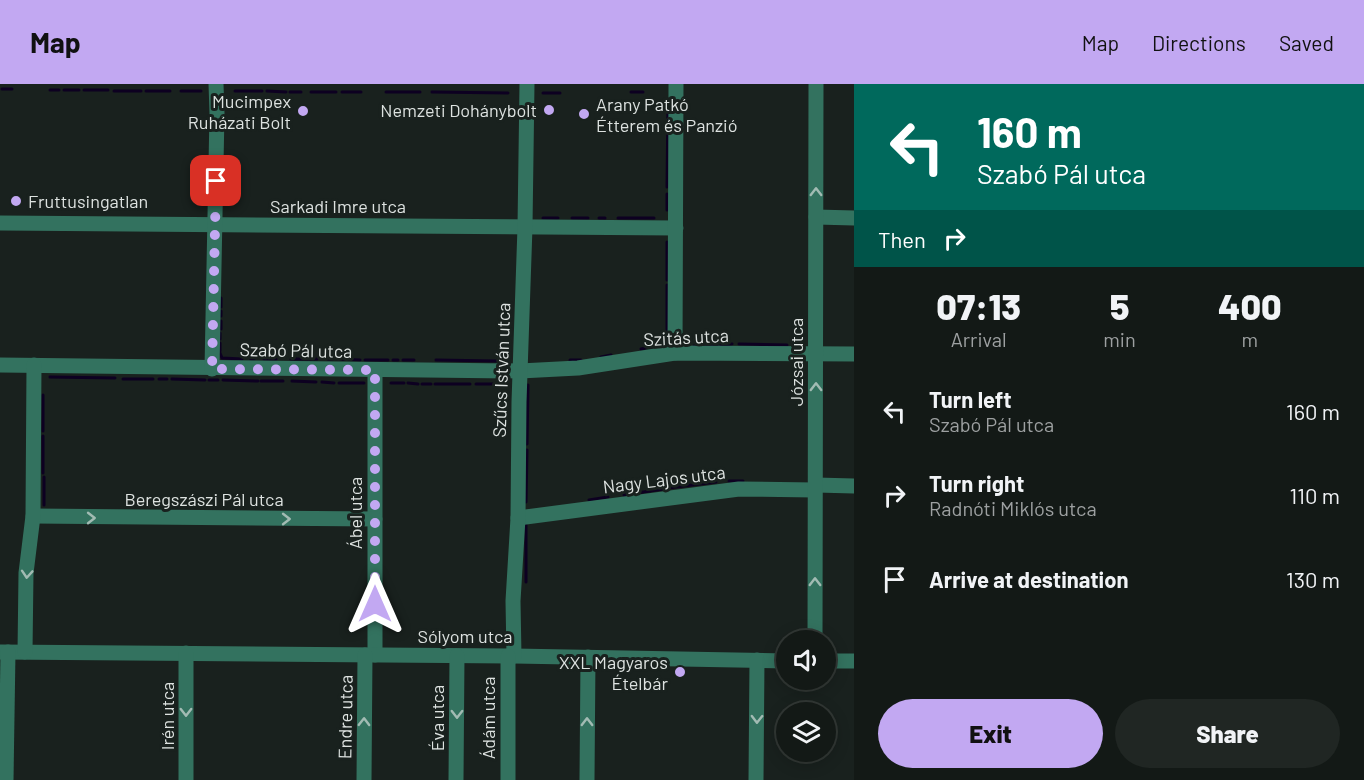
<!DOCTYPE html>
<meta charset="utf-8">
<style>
:root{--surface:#131916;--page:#202623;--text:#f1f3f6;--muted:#9da0a1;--line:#323835;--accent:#c2a8f2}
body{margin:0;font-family:Barlow,sans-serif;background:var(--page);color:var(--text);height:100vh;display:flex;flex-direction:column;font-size:22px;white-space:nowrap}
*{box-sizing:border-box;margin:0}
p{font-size:20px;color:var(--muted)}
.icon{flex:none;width:33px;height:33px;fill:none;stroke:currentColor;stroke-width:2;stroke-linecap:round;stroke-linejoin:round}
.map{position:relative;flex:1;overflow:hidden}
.drawer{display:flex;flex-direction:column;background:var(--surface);width:510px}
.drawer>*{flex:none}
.guide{background:#00695c;color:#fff;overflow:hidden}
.controls{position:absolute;left:776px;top:546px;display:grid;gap:12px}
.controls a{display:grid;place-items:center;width:60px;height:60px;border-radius:50%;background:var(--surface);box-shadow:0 3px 15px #0003,0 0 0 2px var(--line);font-size:30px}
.pin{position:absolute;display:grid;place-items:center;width:51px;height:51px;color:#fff;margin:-26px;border-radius:12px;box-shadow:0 3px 9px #0006}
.me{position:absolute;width:66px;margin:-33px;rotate:0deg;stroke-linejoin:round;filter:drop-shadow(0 0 4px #0008)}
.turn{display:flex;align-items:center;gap:21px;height:126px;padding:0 24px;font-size:27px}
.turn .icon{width:78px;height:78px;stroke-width:2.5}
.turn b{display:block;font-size:42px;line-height:51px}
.then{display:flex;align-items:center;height:57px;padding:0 24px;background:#0003;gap:12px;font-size:22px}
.eta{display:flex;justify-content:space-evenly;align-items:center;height:102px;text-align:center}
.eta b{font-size:36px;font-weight:800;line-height:42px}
.primary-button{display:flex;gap:12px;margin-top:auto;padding:12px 24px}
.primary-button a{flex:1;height:69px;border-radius:36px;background:var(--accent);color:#111;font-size:24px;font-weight:800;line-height:69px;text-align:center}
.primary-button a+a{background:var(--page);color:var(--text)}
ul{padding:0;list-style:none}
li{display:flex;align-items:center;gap:18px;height:84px;padding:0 24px}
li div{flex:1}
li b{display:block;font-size:22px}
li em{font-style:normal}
header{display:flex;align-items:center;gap:36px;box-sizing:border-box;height:84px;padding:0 30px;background:var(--accent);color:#111}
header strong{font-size:28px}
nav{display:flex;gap:33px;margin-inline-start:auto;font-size:21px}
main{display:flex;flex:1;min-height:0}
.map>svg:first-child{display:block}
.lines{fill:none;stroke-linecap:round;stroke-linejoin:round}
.stream{stroke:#0d0021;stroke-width:3}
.minor{stroke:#33725f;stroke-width:15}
.oneway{stroke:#a2bbb3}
.route{stroke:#c2a8f2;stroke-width:10;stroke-dasharray:0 18}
.poi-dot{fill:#c2a8f2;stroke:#19211e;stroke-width:2}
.labels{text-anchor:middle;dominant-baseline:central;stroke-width:6;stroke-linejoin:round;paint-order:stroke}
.poi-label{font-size:18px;fill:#dde2e0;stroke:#19211e;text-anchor:end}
.street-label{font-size:18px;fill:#dde2e0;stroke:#19211e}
</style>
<header>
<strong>Map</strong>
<nav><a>Map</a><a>Directions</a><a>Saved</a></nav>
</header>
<main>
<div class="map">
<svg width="854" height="696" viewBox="0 0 854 696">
<rect width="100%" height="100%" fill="#19211e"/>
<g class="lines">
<!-- stream -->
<g class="stream">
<path d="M2,5H12"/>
<path d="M50,6H59"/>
<path d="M64,6H79"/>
<path d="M84,6H108"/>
<path d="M114,7H141"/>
<path d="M146,7H170"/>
<path d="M181,7H201"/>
<path d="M235,7H262"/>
<path d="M267,7L286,8"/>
<path d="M290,8H301"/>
<path d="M311,8H336"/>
<path d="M342,8H361"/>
<path d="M386,8H420"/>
<path d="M432,8L508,9"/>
<path d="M631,8H643"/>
<path d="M543,9H560"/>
<path d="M667,103L668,19"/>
<path d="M667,126V110"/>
<path d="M543,134H558"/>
<path d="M572,134H588"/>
<path d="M599,134H605"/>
<path d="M618,134H654"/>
<path d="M667,196V158"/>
<path d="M221,223V214"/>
<path d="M221,232V227"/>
<path d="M221,245V237"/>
<path d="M667,249V201"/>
<path d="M220,255V249"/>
<path d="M739,260L787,261"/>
<path d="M721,261L732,260"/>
<path d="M694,262L717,261"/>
<path d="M793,262H803"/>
<path d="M641,265L655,262"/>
<path d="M220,267V259"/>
<path d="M220,269L222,274L242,275"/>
<path d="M601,273L611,271"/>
<path d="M251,275H254"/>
<path d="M264,275H276"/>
<path d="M291,275H317"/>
<path d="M328,275H333"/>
<path d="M337,275L360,276"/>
<path d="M365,276H388"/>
<path d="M393,276H398"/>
<path d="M403,276H414"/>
<path d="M436,276L496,277"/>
<path d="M570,276H581"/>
<path d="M50,293L115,294"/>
<path d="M123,295H153"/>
<path d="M159,295H167"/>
<path d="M172,295L205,296"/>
<path d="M209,296H218"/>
<path d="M223,296L258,297"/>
<path d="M261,297H283"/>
<path d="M292,297L316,298"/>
<path d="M322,298L334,299"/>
<path d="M339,299H364"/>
<path d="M391,299H404"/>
<path d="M408,299L418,300"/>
<path d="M422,300H431"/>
<path d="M435,300H470"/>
<path d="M476,300H495"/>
<path d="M43,311V347"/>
<path d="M43,352V389"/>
<path d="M527,360L528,301"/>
<path d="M44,393V421"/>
<path d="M729,397H743"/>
<path d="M668,404L716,398"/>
<path d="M624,411L663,405"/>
<path d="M589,416L608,413"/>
<path d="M526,418L527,366"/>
<path d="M526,498V441"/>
</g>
<!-- minor -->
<g class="minor">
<path d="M816,133L854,134"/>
<path d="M0,139L676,144"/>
<path d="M675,269L676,0"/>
<path d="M0,281L520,287L578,284L675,269L854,270"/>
<path d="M212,285L217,29L216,0"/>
<path d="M375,286V571"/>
<path d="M816,401L854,402"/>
<path d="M33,432L375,435"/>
<path d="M518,434L739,405L815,406"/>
<path d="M815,556L816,0"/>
<path d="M0,568L514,572L786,577"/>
<path d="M25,568L26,489L33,432L34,281"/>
<path d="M514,572L513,517L518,434L519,318L525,143L527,0"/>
<path d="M825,577H854"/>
<path d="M6,696L8,568"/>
<path d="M186,696V569"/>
<path d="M364,696L365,571"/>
<path d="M456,696L457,572"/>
<path d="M508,696V572"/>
<path d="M587,696L588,573"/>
<path d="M756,696L757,576"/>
</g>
</g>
<!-- one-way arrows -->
<defs><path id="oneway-chevron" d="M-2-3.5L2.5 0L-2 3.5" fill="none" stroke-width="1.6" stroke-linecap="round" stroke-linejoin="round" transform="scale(1.5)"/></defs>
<g class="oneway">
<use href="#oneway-chevron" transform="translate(816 108) rotate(-90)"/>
<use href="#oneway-chevron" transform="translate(816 303) rotate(-90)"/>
<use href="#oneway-chevron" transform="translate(91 434)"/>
<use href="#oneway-chevron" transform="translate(286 435)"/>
<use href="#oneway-chevron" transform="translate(27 490) rotate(94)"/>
<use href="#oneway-chevron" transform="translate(815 498) rotate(-90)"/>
<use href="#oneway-chevron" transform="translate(186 628) rotate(90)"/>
<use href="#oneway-chevron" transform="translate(457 630) rotate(90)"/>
<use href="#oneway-chevron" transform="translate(757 635) rotate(91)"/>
<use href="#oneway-chevron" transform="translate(364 638) rotate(-89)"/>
<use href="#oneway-chevron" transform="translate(587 638) rotate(-90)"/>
</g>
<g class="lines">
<!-- route -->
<path class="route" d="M216,97L212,285L375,286V520"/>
</g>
<!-- markers -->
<g class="poi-dot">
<circle cx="549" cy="26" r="6"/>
<circle cx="303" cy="27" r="6"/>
<circle cx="584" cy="30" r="6"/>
<circle cx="16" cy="117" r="6"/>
<circle cx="680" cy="588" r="6"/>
</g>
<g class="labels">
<!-- poi labels -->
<g class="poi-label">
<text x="291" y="17">Mucimpex<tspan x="291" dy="21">Ruházati Bolt</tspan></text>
<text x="596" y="20" text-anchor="start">Arany Patkó<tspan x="596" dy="21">Étterem és Panzió</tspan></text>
<text x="537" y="26">Nemzeti Dohánybolt</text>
<text x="28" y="117" text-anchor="start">Fruttusingatlan</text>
<text x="668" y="578">XXL Magyaros<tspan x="668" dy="21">Ételbár</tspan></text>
</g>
<!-- street labels -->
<g class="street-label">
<text x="338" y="122">Sarkadi Imre utca</text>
<text transform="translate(686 253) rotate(-3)">Szitás utca</text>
<text transform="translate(296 266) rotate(1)">Szabó Pál utca</text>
<text transform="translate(796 278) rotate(-90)">Józsai utca</text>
<text transform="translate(501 286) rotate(-88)">Szűcs István utca</text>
<text transform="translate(664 395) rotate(-7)">Nagy Lajos utca</text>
<text x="204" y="415">Beregszászi Pál utca</text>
<text transform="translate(355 429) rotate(-90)">Ábel utca</text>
<text x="465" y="552">Sólyom utca</text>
<text transform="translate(167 632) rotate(-90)">Irén utca</text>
<text transform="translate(345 633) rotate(-89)">Endre utca</text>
<text transform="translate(437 634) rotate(-90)">Éva utca</text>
<text transform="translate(488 634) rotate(-90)">Ádám utca</text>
</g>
</g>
</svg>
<div class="controls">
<a><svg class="icon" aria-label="sound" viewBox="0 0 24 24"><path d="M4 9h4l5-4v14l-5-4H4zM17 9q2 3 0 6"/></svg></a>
<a><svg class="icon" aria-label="layers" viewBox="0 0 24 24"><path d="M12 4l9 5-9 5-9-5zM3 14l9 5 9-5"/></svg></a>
</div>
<div class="pin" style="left:216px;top:97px;background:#d93025"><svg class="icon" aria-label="arrive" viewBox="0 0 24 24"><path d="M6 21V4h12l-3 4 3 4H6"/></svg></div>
<svg class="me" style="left:375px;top:520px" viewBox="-20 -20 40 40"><path d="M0-17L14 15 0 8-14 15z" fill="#c2a8f2" stroke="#fff" stroke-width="4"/></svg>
</div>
<section class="drawer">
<div class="guide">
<div class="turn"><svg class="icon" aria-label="left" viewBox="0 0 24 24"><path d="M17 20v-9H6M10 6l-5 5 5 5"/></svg><div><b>160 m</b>Szabó Pál utca</div></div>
<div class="then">Then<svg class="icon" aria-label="right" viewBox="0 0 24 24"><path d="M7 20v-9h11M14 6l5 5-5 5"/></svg></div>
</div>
<div class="eta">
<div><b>07:13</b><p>Arrival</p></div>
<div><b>5</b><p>min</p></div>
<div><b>400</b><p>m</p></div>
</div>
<ul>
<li><svg class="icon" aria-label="left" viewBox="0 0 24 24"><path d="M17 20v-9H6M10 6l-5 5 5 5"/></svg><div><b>Turn left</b><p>Szabó Pál utca</p></div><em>160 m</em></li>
<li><svg class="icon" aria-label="right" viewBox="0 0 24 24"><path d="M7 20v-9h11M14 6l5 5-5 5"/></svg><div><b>Turn right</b><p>Radnóti Miklós utca</p></div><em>110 m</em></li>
<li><svg class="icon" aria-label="arrive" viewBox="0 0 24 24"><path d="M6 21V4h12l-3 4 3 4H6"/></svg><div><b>Arrive at destination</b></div><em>130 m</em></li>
</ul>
<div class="primary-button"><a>Exit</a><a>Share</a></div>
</section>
</main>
